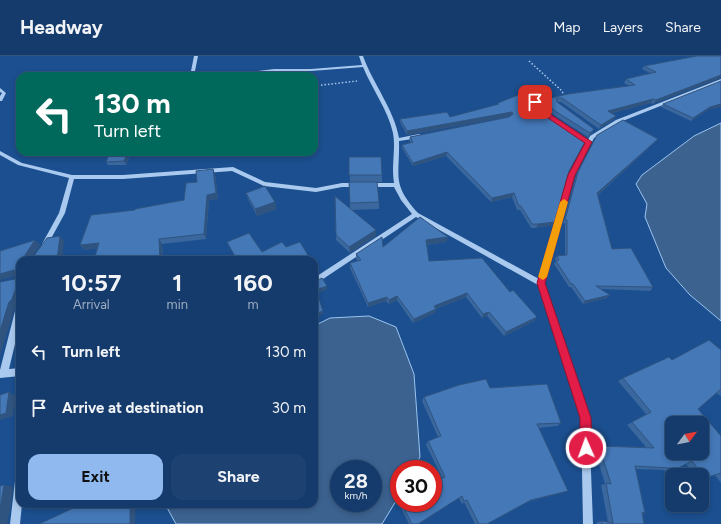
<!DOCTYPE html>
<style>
:root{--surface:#143b6b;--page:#1d4271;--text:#f1f3f6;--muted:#9dadc1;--line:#33557e;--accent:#90b9f0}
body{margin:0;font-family:Figtree,sans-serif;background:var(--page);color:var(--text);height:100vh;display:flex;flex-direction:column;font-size:15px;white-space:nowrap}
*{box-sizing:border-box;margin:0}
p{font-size:13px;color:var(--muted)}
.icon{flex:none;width:22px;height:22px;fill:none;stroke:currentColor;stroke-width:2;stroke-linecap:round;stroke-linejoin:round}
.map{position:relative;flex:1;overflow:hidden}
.drawer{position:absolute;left:16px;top:200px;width:302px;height:252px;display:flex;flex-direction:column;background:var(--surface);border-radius:12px;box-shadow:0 2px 6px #0003,0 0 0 1px var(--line)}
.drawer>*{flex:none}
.guide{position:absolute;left:16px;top:16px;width:302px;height:84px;border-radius:12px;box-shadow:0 2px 6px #0003,0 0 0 1px var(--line);background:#00695c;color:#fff;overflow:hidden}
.needle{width:26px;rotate:58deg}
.controls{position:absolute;left:665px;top:360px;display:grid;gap:8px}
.controls a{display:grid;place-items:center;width:44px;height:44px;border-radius:8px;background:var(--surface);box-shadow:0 2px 6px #0003,0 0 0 1px var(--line);font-size:20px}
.speed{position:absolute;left:330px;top:404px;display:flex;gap:8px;font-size:20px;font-weight:700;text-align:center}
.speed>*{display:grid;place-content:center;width:52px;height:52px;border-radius:50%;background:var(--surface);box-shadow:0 2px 6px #0003,0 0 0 1px var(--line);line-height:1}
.speed small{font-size:10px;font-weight:400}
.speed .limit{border:6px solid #d22;background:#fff;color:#111}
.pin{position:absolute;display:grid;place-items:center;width:34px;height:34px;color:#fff;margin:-17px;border-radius:8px;box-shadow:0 2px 6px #0006}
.me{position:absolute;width:44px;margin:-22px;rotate:358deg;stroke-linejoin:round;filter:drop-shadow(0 0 3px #0008)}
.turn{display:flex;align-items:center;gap:14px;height:84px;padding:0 12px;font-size:18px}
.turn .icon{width:52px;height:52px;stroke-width:2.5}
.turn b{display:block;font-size:28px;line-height:34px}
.eta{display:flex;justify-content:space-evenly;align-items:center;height:68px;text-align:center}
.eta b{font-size:24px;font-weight:700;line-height:28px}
.button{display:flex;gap:8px;margin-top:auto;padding:8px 12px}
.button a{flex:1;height:46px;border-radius:12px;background:var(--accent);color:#111;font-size:16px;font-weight:700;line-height:46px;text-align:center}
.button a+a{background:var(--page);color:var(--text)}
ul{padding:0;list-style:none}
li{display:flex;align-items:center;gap:12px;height:56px;padding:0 12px}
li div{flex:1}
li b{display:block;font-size:15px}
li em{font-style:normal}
header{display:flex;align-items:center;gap:24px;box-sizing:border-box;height:56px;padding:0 20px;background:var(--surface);border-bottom:1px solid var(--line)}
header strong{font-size:19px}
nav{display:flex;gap:22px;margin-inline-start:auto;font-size:14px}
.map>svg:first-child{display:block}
.water{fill:#3c6290;stroke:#9cc4f0;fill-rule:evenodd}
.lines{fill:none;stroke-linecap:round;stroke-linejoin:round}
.path{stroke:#a9c9ee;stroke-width:1.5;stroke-dasharray:1.5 2;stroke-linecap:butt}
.minor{fill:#a9c9ee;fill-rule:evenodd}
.wall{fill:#3a679d}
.shaded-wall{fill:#305480}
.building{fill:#4478b7;stroke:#305480;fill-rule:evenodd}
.route{fill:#e11d48;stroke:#92132f}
.slow{fill:#f59e0b}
</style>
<header>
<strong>Headway</strong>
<nav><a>Map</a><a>Layers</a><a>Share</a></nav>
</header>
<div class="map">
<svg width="721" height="468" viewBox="0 0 721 468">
<rect width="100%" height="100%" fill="#1b4f8f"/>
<!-- water -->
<g class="water">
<path d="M721,67V265L690,239L666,212L645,161L647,148L636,128L642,119L694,80Z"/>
<path d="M369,260L396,271L414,318L420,401L413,413H399V440L382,468H176L165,448H314V270L330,262ZM339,413H373V447H339Z"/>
</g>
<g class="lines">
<!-- path -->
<g class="path">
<path d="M529,5L562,35L564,40L562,41"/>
<path d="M314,30L357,25"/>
</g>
<!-- minor -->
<g class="minor">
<path d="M194,0H198L194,20H190Z"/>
<path d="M359,0H363C373,28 394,53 399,82L419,78L422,80L419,82L399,85C400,120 391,127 418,157L539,223L569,119L590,80L616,64L721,23V26L620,66L594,82L575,119L544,227L589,362L593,468H583L581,362L538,229L416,161L314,229V222L412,158L401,144L394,131H369L366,129L369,127H394C391,110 396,93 393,77C388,54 372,33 363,11L311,15H274L237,20H225L227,19L274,13H311L362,9Z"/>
<path d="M0,32L6,37L2,45H0V40L2,37L0,36Z"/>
<path d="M0,95L22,107L72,119H123L233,111L265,126L316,132L342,127H359L362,129L359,131H342L316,136L264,130L232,115L123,123H74L65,157L47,190H45L42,188L59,157L69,122L18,109L0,99Z"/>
<path d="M20,248V267L9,313L20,312V320L0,322V314L16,251L17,249Z"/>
<path d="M20,420V448H22L20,468H10L15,425L17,422Z"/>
</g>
</g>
<!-- wall -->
<g class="wall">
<path d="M697,0L653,48L651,47L612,57L616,60L614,63L599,73L561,46H557L594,73L592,77L588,81L554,59L542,48L543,44L629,30L624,27L626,23L650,17L642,13L644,10Z"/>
<path d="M523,37L569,115L555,166L553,169L536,172H531L520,154H517L512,141L491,146L446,100L413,110L402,92V89L411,87L409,84L410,81L509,61L511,60L407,79L400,66V63L450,61L497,49L498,47Z"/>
<path d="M663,48L708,54L691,65L661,51Z"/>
<path d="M597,79L655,86L598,139L612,193L653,231L650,235L601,233L607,242L583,248L571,231H569L554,208L556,205L555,203L557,200L565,199V167L563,168L576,120Z"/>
<path d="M110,96H131L126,109H108L106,106Z"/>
<path d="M349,101L382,119V126H350Z"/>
<path d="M213,113L215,118L218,143L209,144L206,183L162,188L163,204H94L97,192L85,194L80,189L135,154L184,144L197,126Z"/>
<path d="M349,126L379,146V153L351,154L376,174V180L350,197L336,184V179L350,153Z"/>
<path d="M246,137L277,153L257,160L248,143Z"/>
<path d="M446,186L427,189L429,205L510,236L537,261L534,265L504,280L487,260L482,262L466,241L436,253L435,257L413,267L397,244L389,248L386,245L368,251L350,212V207L358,205L356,203V198L383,191Z"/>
<path d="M721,294V340L716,337L698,353L721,380V427L715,419L702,423V419H694L686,408L666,417L664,414L636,413L645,457L642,458L644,468H597V466L602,465L608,466L601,429L605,428L594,392L599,390L646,391L627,369L646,358L618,325L623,322Z"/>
<path d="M490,332L561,367L557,370L538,372L562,437L527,446L487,468H475L464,446L462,448L459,442L419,468H409L400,450L401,447L443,423L426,389L428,385L438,381L422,345L424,341Z"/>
</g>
<!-- shaded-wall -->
<g class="shaded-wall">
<path d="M721,19V22L653,48L656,44Z"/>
<path d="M653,43L651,47L606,59L608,55Z"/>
<path d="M721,48V51L708,54L691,65L693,62L710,51Z"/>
<path d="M512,56L511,60L407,79V75Z"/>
<path d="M616,60L614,63L599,73L601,69Z"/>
<path d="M594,73L592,77L588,81L590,77Z"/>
<path d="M658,83L655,86L595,141L597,137Z"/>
<path d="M128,96H131L126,109L124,105Z"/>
<path d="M447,96L446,100L413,110V107Z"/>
<path d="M213,113L215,118L218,143L209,144L206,183L204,178L207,139Z"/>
<path d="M514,137L512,141L491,146L492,142Z"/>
<path d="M275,146L277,153L257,160L255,153Z"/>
<path d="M555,166L553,169L536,172L538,168Z"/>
<path d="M376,174V180L350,197L349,191Z"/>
<path d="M60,180L64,185L62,204H57Z"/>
<path d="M448,181L446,186L426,189V184Z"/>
<path d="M159,183L162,188L163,204H160Z"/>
<path d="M35,184L40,189L30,204L25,199Z"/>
<path d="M99,187L103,192L85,194L80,189Z"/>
<path d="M14,214L20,219L0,224V218Z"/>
<path d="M317,215L318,218L314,221V217Z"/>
<path d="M18,226L20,240L18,247L15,251L0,300V275L9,246Z"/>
<path d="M327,230V234L316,238V234Z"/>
<path d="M467,237L466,241L433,254L434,250Z"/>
<path d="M610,239L607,242L583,248L585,245Z"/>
<path d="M397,240V244L389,248V244Z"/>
<path d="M387,241L386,245L368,251V247Z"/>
<path d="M436,253L435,257L413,267L414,263Z"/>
<path d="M323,255V258L314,261V258Z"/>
<path d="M489,256L487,260L482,262L483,258Z"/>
<path d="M537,261L534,265L504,280L506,276Z"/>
<path d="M9,336L16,340L13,360L0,364V359Z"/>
<path d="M4,429L13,431L11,450L7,468H0V454Z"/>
<path d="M568,435L562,437L526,446L531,444Z"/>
<path d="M462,440L419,468H418Z"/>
<path d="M130,448H136L135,468H130Z"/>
</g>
<!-- building -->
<g class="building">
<path d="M697,0H721V19L656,44L653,43L608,55L616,60L601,69L562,42H556L557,46L594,73L590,77L555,55L543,44L568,38L635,29L626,23L656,16L644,10Z"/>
<path d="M721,25V48L710,51L693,62L663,48Z"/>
<path d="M523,37L533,43L550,60L586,84L569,115L555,166L538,168H532L521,150H519L514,137L492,142L447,96L413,107L402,89L413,86L410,81L509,61L513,58L512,56L407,75L400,63L447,56L450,61L499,48L498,47Z"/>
<path d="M623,64L658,83L597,137L612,193L631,192L653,231L596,230L610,239L585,245L573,228H571L556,205L559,204L557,200L567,199V164H565L578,116L597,79Z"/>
<path d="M110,96H128L124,105L106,106Z"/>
<path d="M349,101H381L382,119H349Z"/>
<path d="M213,113L216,137L207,139L204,178L159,183L160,204H94L99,187L80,189L91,159L135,154V153L184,144L186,127L197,126L196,115Z"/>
<path d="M349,126H377L379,146L350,147Z"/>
<path d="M265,130L275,146L255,153L246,137Z"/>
<path d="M335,140L376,174L349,191L336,179Z"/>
<path d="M420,161L448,181L426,184L429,205L482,202L510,236L513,234L537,261L506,276L489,256L483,258L467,237L434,250L436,253L414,263L397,240L389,244L387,241L368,247L350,207L361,204L356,198L382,181L383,191Z"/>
<path d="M249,177L262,196L282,186L286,191L300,186L311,204H263L262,202L258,204H237L227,186Z"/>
<path d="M60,180L57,204H20V268L18,226L12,243L9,246L0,275V226L15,223L16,215L14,214L0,218V195L35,184L25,199L33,201L47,182Z"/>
<path d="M314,209L317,215L314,217Z"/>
<path d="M322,222L327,230L316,234L323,255L314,258V226Z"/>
<path d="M709,284L721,294V333L698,353L721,380V417L705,422L692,405L672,415L670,412L635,410L645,457L642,456L644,468H602V465L613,467L606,427L611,428L599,390L654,392L632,366L651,356L623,322L669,301L672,304ZM672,367H702V397H672Z"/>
<path d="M486,323L490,332L547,328L561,367L537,368L568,435L531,444L487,468H479L467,444L464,445L462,440L418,468H412L401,447H433V428L445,421L428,385L441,380L424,341L459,329Z"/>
<path d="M9,336L6,357L0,359V339Z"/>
<path d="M20,422V438H17Z"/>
<path d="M4,429L1,448L0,454V430Z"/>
<path d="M82,448H130V468H39Z"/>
</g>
<!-- route -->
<path class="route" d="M533,45H537L553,60L592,86L575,119L545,227L591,362L592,392L590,396L586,398L582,396L580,392V362L537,227L568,119L585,87L548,62L533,47Z"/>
<!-- slow -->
<path class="slow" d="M564,143L568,146L547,221L543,224L538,221L560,146Z"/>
</svg>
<div class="controls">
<a><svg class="needle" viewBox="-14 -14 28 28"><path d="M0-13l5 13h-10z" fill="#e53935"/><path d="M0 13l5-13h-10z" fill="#9dadc1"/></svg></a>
<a><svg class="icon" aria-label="search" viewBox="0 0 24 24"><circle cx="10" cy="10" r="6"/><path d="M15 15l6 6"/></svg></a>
</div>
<div class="speed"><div>28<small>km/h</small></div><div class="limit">30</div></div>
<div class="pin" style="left:535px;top:46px;background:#d93025"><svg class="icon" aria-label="arrive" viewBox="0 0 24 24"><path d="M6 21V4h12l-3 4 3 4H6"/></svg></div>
<svg class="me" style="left:586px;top:392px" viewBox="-20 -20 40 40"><circle r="17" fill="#e11d48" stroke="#fff" stroke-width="3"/><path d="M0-11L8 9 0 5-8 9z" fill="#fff"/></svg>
<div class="guide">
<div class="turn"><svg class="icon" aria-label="left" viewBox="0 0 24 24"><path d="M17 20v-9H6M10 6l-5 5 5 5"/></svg><div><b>130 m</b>Turn left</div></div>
</div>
<section class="drawer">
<div class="eta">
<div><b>10:57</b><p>Arrival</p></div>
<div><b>1</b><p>min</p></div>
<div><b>160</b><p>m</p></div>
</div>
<ul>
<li><svg class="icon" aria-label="left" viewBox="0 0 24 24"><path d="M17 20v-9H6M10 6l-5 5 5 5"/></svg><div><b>Turn left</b></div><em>130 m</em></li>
<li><svg class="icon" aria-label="arrive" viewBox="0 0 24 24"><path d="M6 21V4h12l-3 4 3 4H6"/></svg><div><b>Arrive at destination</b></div><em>30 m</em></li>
</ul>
<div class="button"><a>Exit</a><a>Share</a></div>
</section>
</div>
